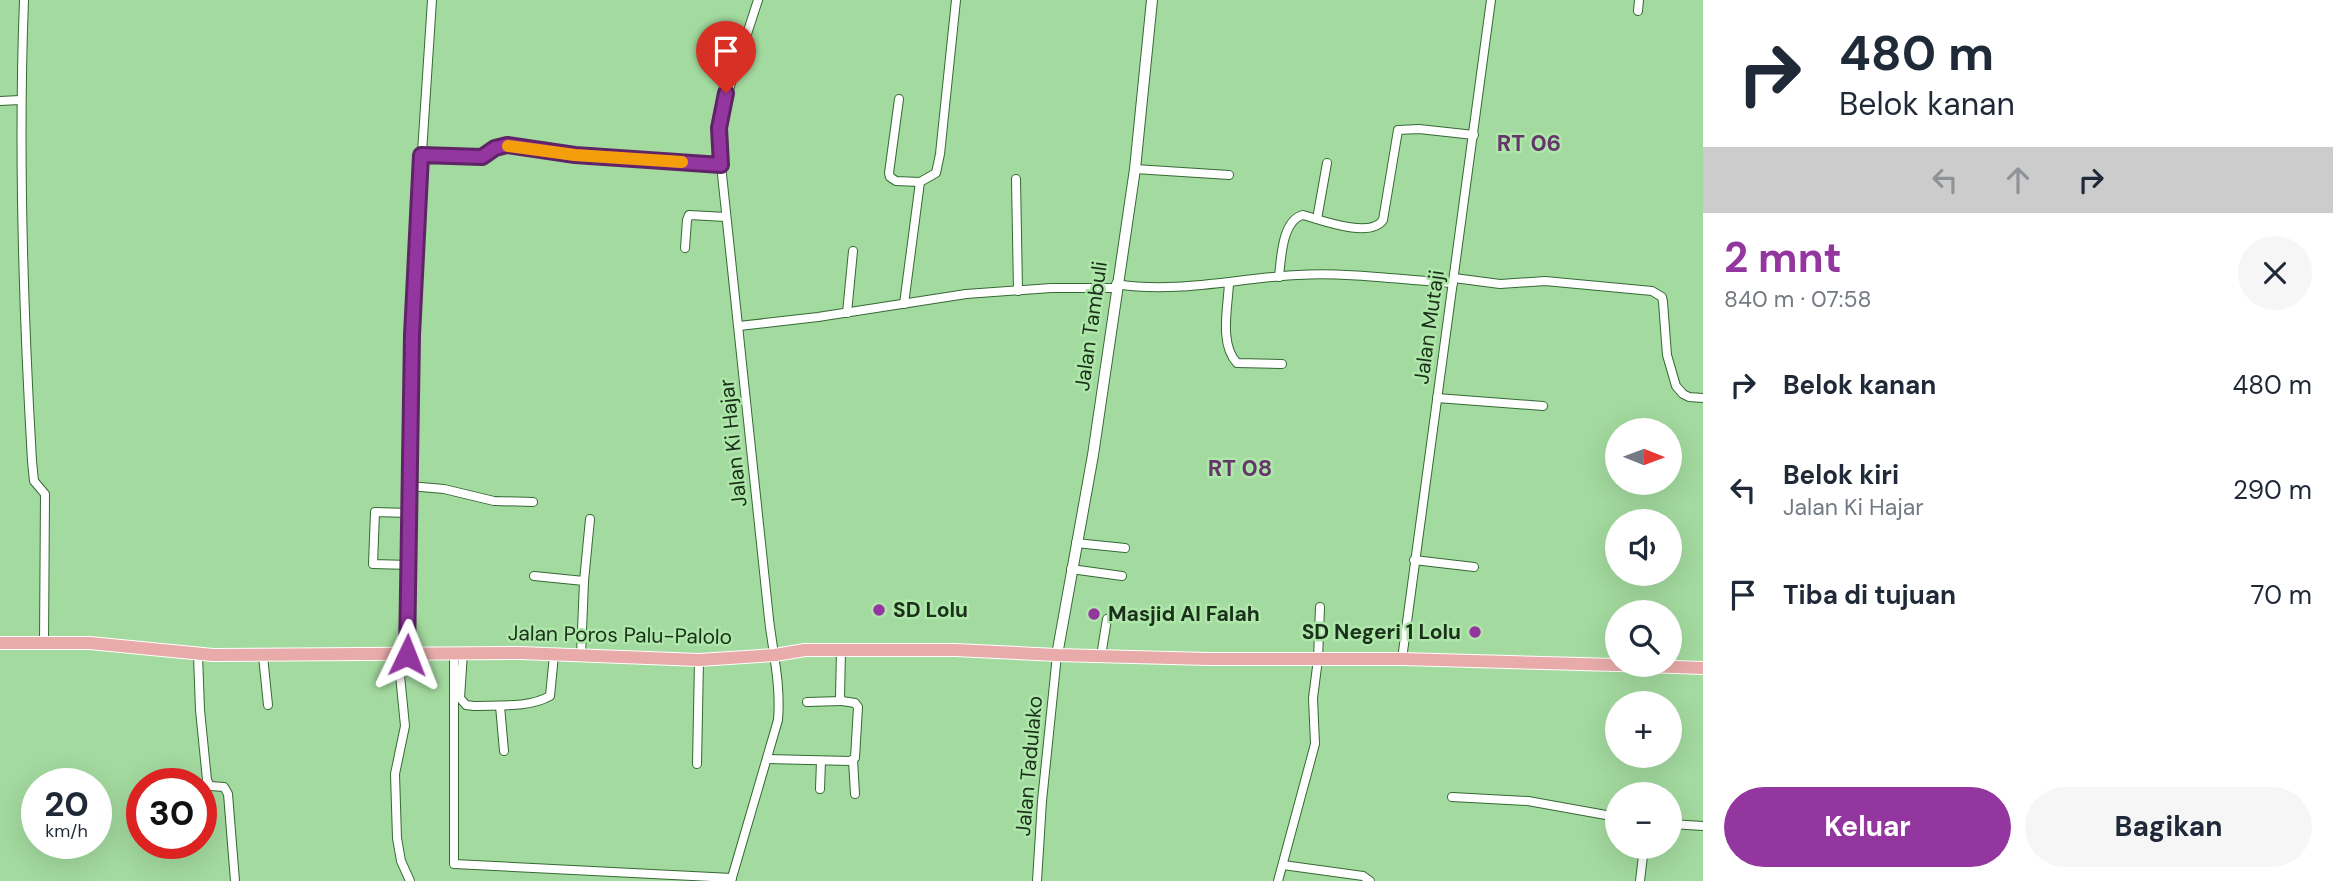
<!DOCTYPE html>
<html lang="id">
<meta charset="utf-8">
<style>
:root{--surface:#fff;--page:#f6f6f7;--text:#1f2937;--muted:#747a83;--accent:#94369f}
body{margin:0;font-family:"DM Sans",sans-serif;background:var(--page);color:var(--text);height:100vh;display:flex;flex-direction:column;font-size:26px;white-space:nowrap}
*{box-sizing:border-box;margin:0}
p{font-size:23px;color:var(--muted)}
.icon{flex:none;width:38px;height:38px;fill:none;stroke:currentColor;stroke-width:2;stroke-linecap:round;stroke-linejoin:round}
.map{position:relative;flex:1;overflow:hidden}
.side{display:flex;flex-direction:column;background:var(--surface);width:630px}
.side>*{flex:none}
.hud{background:#fff;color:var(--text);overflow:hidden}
.needle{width:46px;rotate:91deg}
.buttons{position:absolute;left:1605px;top:418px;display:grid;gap:14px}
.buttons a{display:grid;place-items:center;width:77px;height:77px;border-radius:50%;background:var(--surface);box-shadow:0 7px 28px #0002;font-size:35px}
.speed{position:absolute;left:21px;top:768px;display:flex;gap:14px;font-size:35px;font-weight:700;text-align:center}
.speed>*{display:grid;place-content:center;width:91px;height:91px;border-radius:50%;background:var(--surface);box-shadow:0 7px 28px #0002;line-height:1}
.speed small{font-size:18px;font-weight:400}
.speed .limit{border:10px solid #d22;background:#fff;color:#111}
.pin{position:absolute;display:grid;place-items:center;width:60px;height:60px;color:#fff;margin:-72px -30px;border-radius:50% 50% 50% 0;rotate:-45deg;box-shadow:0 0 7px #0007}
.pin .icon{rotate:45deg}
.me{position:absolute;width:77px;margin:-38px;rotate:2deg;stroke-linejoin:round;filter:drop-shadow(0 0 5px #0008)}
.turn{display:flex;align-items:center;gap:24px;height:147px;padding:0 21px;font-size:32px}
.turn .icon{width:91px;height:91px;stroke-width:2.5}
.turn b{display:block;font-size:49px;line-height:60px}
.lanes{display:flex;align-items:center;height:66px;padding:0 21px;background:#0003;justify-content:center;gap:35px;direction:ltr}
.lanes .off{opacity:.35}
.round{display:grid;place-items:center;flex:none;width:74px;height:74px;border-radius:37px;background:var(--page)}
.headline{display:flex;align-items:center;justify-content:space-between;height:119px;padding:0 21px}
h1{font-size:42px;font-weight:700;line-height:52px;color:var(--accent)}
.cta{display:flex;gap:14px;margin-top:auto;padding:14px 21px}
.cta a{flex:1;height:80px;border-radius:42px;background:var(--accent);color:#fff;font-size:28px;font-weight:700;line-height:80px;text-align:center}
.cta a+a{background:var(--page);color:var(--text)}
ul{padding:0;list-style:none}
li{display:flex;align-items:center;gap:21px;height:105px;padding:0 21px}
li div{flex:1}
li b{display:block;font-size:26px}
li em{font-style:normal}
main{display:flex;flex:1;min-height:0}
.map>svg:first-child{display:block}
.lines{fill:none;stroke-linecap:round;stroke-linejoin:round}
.minor-casing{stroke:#366934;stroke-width:10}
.tertiary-casing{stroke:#366934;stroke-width:12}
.primary-casing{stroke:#fff;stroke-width:14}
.minor{stroke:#fff;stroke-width:8}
.tertiary{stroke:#fff;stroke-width:10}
.primary{stroke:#e8aba9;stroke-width:12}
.route-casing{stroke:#602367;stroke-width:18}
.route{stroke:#94369f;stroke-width:12}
.slow{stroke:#f59e0b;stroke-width:12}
.poi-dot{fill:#94369f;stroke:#afe7ab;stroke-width:2.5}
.labels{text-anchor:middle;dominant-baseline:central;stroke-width:5;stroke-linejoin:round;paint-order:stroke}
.street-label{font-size:21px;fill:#1a3019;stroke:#afe7ab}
.poi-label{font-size:21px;font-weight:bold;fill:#1a3019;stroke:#afe7ab;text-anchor:start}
.neighbourhood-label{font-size:23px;font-weight:bold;fill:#64366a;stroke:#afe7ab}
</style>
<main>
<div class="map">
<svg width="1703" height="881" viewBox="0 0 1703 881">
<rect width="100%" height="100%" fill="#a3da9f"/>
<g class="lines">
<!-- minor casing -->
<g class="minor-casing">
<g id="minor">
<path d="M24,0C18,154 23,307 32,461L34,481L45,494L44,643"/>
<path d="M1638,11L1639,0"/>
<path d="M899,99L889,173L890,177L896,181L920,182"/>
<path d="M0,101L20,100"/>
<path d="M421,155L482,157L495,148L507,145L575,155L721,165"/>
<path d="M1135,169L1229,175"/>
<path d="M1016,179L1018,291"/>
<path d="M1317,219L1327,163"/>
<path d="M685,248L687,220L689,215L726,217"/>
<path d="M1279,277C1281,259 1282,220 1303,215C1321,220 1370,239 1383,220L1398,130L1419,129L1474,135"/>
<path d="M1454,278L1500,284L1545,281L1652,291L1662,297L1663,302L1667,355L1676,386L1683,394L1689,397L1703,398"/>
<path d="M1229,283C1228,307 1219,344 1237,363L1282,364"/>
<path d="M1116,284C1177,294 1237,278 1298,275C1349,272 1402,280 1453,283"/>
<path d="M904,304L920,182L936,173L940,154L956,0"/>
<path d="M847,313L853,251"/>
<path d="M739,326L818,317L966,294L1051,288H1116"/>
<path d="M1437,398L1543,406"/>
<path d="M409,486L444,489L494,501L533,502"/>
<path d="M409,513L375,512L373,564L410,565"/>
<path d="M1076,543L1125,548"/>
<path d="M1414,560L1474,567"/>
<path d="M1071,569L1122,576"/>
<path d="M534,576L584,581"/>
<path d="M454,653V864L732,878"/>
<path d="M463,653L460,698L466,705L474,706C498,705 529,708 550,696L554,655"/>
<path d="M198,655L200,710L207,780L210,786L224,787L228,794L235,881"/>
<path d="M398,655L405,726L395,774L397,838L401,861L410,881"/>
<path d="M407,655L413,290L432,0"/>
<path d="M263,656L268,705"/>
<path d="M581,656L584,581L590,519"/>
<path d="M1101,656L1107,619"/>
<path d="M1402,659L1491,0"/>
<path d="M807,702L842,701"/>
<path d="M500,706L504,751"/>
<path d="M767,759L850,761L855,758L858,707L855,703L842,701L840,697L841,650"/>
<path d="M853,760L855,794"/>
<path d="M697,764L699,660"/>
<path d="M820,789L821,761"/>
<path d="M1452,797L1528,801L1617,817"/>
<path d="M1670,824L1703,826"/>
<path d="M1283,865L1363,876L1370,881"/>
<path d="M731,881L778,720C781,685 773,653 769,619L721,165L719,128L722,111L758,0"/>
<path d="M1037,881L1042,801L1057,655"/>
<path d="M1278,881L1315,744L1313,698L1318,659L1320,607"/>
<path d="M1640,881L1644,847"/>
</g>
</g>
<!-- tertiary casing -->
<g class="tertiary-casing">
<path id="tertiary" d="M1057,655L1093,455L1135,169L1152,0"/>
</g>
<!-- primary casing -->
<g class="primary-casing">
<g id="primary">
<path d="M0,643H90L213,655L520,653L699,660L775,655L805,650H955L1057,655L1208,659H1402L1617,665"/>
<path d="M1618,665L1703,668"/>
</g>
</g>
<!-- minor -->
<use href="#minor" class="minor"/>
<!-- tertiary -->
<use href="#tertiary" class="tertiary"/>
<!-- primary -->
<use href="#primary" class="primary"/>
</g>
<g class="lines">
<!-- route casing -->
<g class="route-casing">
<path id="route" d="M407,655L412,335L421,155L482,157L495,148L507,145L575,155L721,165L719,128L726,93"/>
</g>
<!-- route -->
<use href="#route" class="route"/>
<!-- slow -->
<path class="slow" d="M508,146L575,155L682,162"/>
</g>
<!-- markers -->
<g class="poi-dot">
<circle cx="879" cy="610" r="7"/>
<circle cx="1094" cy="614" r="7"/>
<circle cx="1475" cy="632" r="7"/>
</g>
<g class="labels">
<!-- street labels -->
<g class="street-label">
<text transform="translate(1091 326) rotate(-82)">Jalan Tambuli</text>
<text transform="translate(1429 327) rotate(-82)">Jalan Mutaji</text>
<text transform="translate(733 443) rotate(-96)">Jalan Ki Hajar</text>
<text transform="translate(620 635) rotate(1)">Jalan Poros Palu-Palolo</text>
<text transform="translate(1029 766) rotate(-85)">Jalan Tadulako</text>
</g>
<!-- poi labels -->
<g class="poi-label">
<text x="893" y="610">SD Lolu</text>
<text x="1108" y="614">Masjid Al Falah</text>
<text x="1461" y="632" text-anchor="end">SD Negeri 1 Lolu</text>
</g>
<!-- neighbourhood labels -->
<g class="neighbourhood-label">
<text x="1529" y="143">RT 06</text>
<text x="1240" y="468">RT 08</text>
</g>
</g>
</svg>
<div class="buttons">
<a><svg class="needle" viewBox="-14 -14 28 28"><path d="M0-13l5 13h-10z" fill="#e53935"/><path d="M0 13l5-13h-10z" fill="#747a83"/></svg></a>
<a><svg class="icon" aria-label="sound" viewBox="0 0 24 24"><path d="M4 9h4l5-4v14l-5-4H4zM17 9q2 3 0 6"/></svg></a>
<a><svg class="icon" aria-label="search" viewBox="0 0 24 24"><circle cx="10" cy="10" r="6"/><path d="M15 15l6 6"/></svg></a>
<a>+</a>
<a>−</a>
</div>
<div class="speed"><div>20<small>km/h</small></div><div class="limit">30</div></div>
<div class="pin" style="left:726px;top:93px;background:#d93025"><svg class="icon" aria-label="arrive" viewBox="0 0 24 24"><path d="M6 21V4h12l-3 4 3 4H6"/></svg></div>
<svg class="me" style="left:407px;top:655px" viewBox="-20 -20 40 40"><path d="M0-17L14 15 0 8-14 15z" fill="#94369f" stroke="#fff" stroke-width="4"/></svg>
</div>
<section class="side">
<div class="hud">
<div class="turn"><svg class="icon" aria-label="right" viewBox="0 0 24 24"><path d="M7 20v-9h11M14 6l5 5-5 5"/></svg><div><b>480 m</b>Belok kanan</div></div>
<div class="lanes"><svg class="icon off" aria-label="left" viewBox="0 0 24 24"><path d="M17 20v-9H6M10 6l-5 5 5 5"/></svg><svg class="icon off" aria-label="ahead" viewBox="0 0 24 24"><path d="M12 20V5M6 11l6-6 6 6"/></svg><svg class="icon" aria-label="right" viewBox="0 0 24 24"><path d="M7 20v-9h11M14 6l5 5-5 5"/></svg></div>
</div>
<div class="headline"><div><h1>2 mnt</h1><p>840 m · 07:58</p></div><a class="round"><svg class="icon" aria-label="close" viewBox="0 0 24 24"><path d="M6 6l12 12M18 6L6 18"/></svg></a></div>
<ul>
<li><svg class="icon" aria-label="right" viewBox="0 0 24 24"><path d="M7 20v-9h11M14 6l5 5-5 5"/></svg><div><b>Belok kanan</b></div><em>480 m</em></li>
<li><svg class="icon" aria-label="left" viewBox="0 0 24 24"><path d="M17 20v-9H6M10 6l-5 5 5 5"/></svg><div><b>Belok kiri</b><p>Jalan Ki Hajar</p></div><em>290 m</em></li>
<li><svg class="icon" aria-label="arrive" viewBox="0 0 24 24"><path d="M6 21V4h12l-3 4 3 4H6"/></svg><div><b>Tiba di tujuan</b></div><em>70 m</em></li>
</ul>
<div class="cta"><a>Keluar</a><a>Bagikan</a></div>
</section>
</main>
